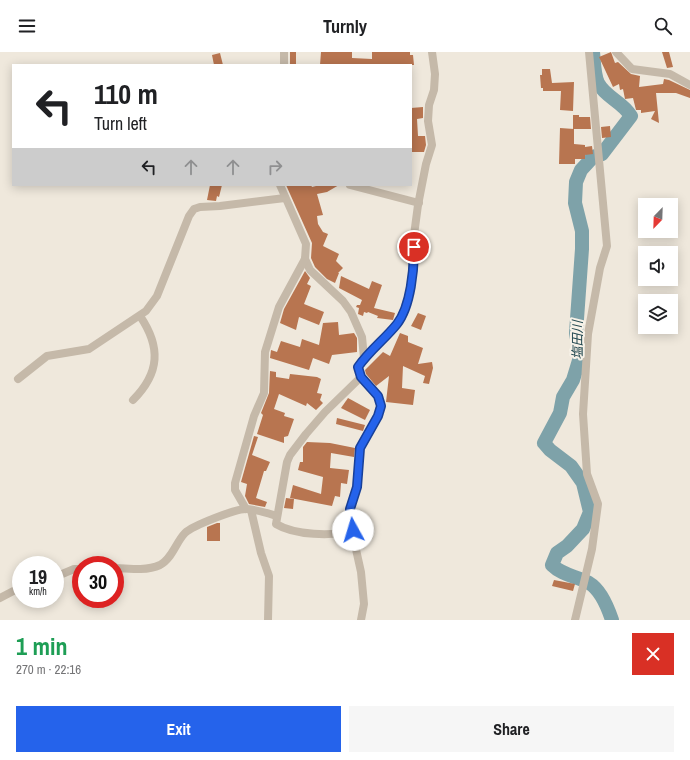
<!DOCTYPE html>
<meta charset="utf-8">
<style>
:root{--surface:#fff;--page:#f6f6f6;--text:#202124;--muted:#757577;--accent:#2563eb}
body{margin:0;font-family:"Archivo Narrow","Noto Sans JP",sans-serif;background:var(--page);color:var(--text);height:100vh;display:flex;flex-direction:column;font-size:15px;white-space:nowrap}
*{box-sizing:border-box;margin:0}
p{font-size:13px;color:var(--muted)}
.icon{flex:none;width:22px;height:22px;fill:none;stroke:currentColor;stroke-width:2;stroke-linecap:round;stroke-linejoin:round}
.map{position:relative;height:568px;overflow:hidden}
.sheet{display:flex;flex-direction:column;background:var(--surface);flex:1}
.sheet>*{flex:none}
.hud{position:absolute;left:12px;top:12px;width:400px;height:122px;border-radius:0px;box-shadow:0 2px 10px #0003;background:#fff;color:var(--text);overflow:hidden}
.needle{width:26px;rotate:203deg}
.controls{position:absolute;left:638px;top:146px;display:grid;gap:8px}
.controls a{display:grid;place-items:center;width:40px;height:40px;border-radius:0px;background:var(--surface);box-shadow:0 2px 10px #0003;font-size:20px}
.speed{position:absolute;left:12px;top:504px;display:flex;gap:8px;font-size:20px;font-weight:700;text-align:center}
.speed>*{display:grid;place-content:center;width:52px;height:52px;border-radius:50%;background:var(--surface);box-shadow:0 2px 10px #0003;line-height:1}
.speed small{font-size:10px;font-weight:400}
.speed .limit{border:6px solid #d22;background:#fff;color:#111}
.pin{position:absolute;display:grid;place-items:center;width:34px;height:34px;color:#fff;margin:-17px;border:2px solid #fff;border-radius:50%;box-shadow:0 1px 4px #0007}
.me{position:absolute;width:44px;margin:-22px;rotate:354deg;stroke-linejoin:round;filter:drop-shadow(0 0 3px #0008)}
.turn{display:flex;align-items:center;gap:14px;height:84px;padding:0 16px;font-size:18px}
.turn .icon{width:52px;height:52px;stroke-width:2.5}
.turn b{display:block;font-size:28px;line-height:34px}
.lanes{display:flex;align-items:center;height:38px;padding:0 16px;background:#0003;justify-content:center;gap:20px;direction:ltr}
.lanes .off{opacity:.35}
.round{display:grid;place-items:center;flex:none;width:42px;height:42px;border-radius:0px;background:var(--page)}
.headline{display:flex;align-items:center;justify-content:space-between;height:68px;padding:0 16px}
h1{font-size:24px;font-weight:700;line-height:30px;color:#1e9e55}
.cta{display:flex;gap:8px;margin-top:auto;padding:8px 16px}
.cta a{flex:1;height:46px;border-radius:0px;background:var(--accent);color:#fff;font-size:16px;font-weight:700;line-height:46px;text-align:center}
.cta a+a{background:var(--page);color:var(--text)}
header{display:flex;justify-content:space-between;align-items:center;height:52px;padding:0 16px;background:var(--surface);font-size:18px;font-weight:700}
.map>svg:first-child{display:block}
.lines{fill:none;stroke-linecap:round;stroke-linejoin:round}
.river{stroke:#7ea2a9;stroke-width:14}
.building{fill:#b87550}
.minor{stroke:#c5b9a9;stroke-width:8}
.route-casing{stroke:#184099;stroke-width:10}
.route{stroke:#2563eb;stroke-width:7}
.labels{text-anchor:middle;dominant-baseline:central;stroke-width:4;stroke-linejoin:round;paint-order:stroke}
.water-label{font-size:13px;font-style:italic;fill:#224850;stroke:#f7f2e8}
</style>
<header><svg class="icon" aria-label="menu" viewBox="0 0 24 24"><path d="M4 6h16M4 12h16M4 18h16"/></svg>Turnly<svg class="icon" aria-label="search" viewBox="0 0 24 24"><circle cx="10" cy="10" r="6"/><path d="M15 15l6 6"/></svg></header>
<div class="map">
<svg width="690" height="568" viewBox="0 0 690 568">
<rect width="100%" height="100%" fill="#efe8dc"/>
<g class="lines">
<!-- river -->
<path class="river" d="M593,0C594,9 594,23 598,31C606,46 622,49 631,64L602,102L593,105L581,118L576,130L575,151L582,179V197L576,281L580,305L573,328L563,345L560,361L544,391L550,398L571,414L583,431L590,460L583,477L567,494L557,501L552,513C562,523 576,524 589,531C601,538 608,556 612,568"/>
</g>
<!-- building -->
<g class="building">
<rect x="290" y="0" width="6" height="13"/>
<path d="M321,0H352V6L372,7V0H410V3H413L414,13H320Z"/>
<path d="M611,0L615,11L618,10L631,22L640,24L639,35L663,32L664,27L669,28L690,38V46L676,41H656L659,71L651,67L655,59L641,61V58H636L633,46L625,47L623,37L620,38L619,32L613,35L599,5Z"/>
<path d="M662,0H669L673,15L667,16Z"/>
<path d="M220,1L223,13H214L212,3Z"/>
<path d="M542,17H550L552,31L574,30L573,59L560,58L561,39H543V36H541L540,23H542Z"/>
<path d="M423,55V66L417,67L418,84H425L426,93L424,100H411V56Z"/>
<path d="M573,63H579V65H590L591,77H573Z"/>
<path d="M610,74L611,85L602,86L601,75Z"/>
<path d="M560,76L574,77V92L585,93V95L592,94L593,102L585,103V107H575V112H559Z"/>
<path d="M210,133H222L219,145L217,144L216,149L207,148Z"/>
<path d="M286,133H311L312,135L320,133H339L327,140L317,142L323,163L317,164L318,172L323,180L328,182L323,194L339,202L336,209L343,216L338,221H339L335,231L327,227L315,215L311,206L312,191Z"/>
<path d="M305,219L310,226L307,232L311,234L304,252L324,260L319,273L299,265L296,278L280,271L284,257Z"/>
<path d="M341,224L369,237L372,229L382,233L374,256L395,261L393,268L377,266L378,264L368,260L367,261L364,260L363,264L358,262L359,256L356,255L357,253H360L362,248L339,236Z"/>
<path d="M418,261L426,264L421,278L411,274Z"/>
<path d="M338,270L339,283L354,281L357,286V300L332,303L329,312L313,306L309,318L270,306L271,298L277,300L281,289L300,295L302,287L319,293L323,271Z"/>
<path d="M400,281L408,284V290L423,296L418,312L432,310L433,316L429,332L423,331L425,324L403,314L402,336L415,338L413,353L386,350L389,324L376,334L366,322L365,318L383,300L390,304Z"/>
<path d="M270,319L276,320V325L289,327L290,322L317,325L321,327L317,341L322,342L320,348L323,351L316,358L307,351L306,354L279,342L274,357L285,361L284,364L294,367L288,384L284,385V391L257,382L263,363L261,361L269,341Z"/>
<path d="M348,346L370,358L365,368L341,356Z"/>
<path d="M337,366L365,373L363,379L336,372Z"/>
<path d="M254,384L258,385L252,403L270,410L266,419H264L256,446L267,450L265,455L249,452L245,444L247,432L241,430Z"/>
<path d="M307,390L330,391L355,396L354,405L331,401L330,416L349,418L347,432L341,431L340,445L335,444L332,454L290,446L293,433L321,442L323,425L298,418L300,410H303V395Z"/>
<path d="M286,446L294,447L293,457L284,456Z"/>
<path d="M217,471H220V489H207V475Z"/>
<path d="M554,528L575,532L573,539L552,534Z"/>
</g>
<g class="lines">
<!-- minor -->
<g class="minor">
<path d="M284,0V13"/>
<path d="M616,0L632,17L670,22L690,33"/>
<path d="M350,133L419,151"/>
<path d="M305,207L310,218L343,249L351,260L362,285L364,306"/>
<path d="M18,327L47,304L89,297L146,259L157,244L189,164L194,157L200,155L220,154L285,146"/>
<path d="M133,348C160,321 161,295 140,264"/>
<path d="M246,457L235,438V431L254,364L264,341L265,300L279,255L305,207L306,192L280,133"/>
<path d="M251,458L261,501L269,524L268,568"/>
<path d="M353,478C333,485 294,483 276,472L287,410L290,403L306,382L325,360L361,325"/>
<path d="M115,516C130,517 147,519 160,513C172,507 176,490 185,481C192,474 237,456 247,457C258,458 267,461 277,464"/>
<path d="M55,525L74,517H81"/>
<path d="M0,546L21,535"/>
<path d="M361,568L364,552L361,520L355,493L350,457L357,435L360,396L378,364L381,354L378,344L361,325L358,315L364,306L398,271L404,259L410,238L414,207V183L418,153L426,112L432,93L428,69L429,53L434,38L435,22L432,0"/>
<path d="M575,568L592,497L598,452L587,422L583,362L588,282L600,216L607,194L589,0"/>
</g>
</g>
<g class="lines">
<!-- route casing -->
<g class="route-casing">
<path id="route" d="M353,478L350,457L357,435L360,396L378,364L381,354L378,344L361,325L358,315C369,299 385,287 397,272C411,254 414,217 414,195"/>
</g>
<!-- route -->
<use href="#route" class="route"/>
</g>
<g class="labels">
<!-- water labels -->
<g class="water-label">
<text transform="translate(577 288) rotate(-90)">塩田川</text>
</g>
</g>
</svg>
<div class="controls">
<a><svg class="needle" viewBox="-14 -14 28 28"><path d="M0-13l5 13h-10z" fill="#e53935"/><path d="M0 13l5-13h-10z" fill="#757577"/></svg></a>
<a><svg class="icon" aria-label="sound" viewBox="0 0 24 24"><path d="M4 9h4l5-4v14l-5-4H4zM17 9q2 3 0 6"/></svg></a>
<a><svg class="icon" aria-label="layers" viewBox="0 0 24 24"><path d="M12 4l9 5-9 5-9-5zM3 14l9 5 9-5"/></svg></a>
</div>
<div class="speed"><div>19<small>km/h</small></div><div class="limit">30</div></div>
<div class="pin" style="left:414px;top:195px;background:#d93025"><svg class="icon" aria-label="arrive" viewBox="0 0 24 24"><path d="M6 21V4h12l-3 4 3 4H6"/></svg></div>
<svg class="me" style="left:353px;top:478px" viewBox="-20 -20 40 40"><circle r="19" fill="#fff"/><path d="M0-13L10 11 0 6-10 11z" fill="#2563eb"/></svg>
<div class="hud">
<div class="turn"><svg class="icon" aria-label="left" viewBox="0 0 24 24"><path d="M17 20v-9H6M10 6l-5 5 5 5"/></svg><div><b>110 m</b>Turn left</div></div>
<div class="lanes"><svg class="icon" aria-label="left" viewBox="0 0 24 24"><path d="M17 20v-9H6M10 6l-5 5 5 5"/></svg><svg class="icon off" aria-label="ahead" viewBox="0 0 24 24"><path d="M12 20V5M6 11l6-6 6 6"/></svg><svg class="icon off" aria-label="ahead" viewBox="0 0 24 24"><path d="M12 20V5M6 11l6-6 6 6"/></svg><svg class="icon off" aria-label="right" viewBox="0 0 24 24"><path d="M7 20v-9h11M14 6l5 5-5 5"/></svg></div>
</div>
</div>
<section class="sheet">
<div class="headline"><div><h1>1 min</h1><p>270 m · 22:16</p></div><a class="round" style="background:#d93025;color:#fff"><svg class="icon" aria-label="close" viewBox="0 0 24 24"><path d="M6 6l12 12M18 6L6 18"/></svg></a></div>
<div class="cta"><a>Exit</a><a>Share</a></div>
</section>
